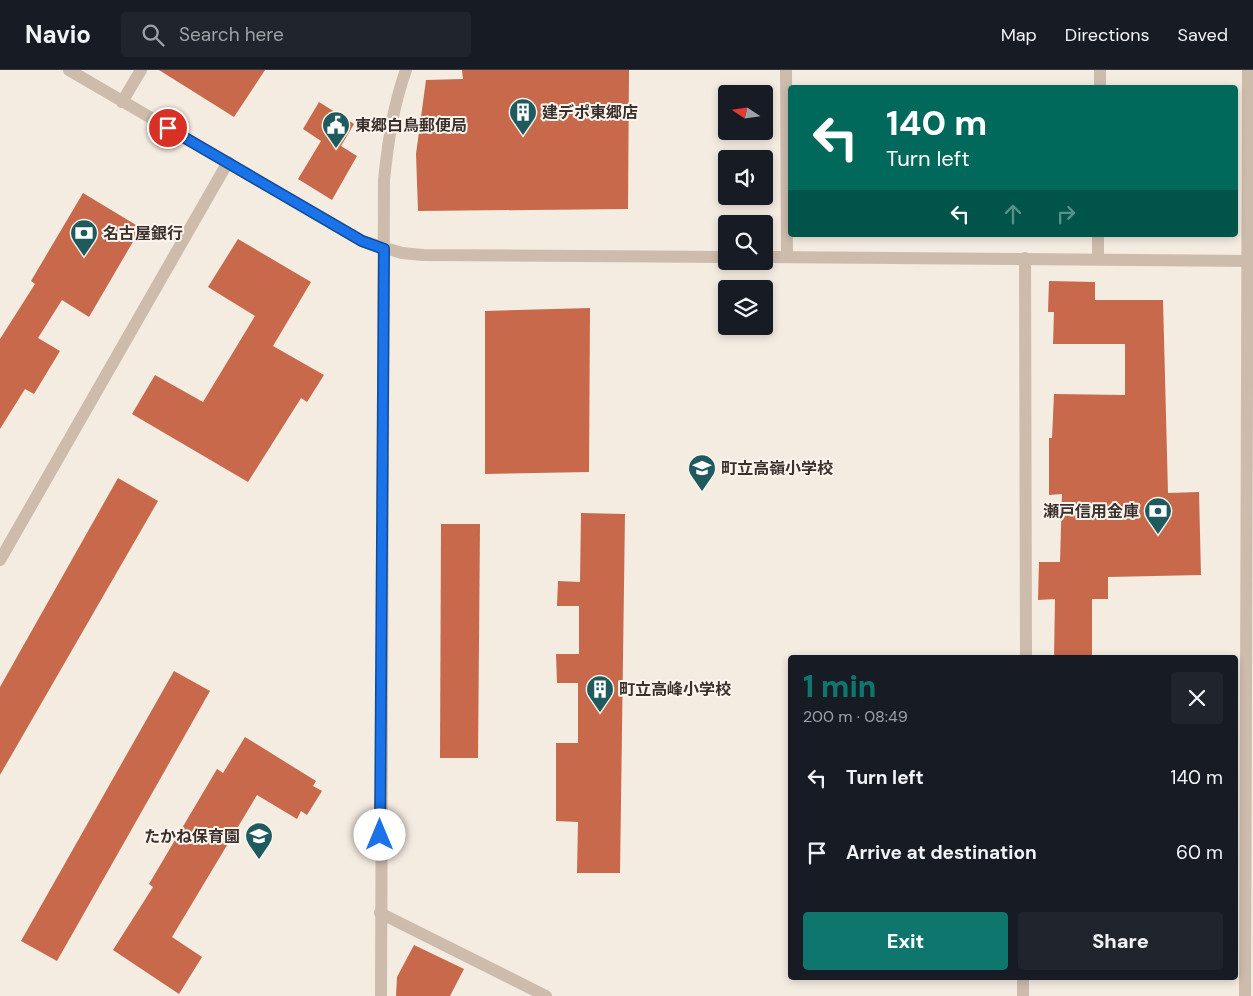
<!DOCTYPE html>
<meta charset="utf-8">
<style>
:root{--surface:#171b24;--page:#20242c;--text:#f1f3f6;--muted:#9ea1a6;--line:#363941;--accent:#0f766e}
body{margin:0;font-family:"DM Sans","Noto Sans JP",sans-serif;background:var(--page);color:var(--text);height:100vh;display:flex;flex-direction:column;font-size:19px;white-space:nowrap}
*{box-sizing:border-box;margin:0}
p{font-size:16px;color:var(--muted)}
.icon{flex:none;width:28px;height:28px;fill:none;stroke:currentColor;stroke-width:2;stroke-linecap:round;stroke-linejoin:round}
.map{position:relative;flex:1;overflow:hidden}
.drawer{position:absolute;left:788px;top:585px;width:450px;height:325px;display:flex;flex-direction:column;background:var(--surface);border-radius:5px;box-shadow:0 2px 8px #0003}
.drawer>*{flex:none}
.top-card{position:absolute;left:788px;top:15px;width:450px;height:152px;border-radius:5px;box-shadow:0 2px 8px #0003;background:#00695c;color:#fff;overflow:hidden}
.needle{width:32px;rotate:283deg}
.tools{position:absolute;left:718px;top:15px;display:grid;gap:10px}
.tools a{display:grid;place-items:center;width:55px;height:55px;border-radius:5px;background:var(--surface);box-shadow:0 2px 8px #0003;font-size:25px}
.pin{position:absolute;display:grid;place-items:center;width:42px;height:42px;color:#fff;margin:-21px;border:2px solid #fff;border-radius:50%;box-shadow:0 1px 5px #0007}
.me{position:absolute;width:55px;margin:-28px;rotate:0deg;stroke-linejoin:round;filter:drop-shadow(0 0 4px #0008)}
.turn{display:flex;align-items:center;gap:18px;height:105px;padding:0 15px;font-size:22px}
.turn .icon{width:65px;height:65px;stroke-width:2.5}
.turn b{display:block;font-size:35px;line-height:42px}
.lanes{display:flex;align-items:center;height:48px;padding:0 15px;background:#0003;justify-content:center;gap:25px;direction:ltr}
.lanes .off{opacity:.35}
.round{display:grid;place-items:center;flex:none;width:52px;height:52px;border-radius:5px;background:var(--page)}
.summary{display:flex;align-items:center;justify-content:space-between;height:85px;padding:0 15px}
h1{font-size:30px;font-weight:800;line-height:38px;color:var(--accent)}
.button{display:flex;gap:10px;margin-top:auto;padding:10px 15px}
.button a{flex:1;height:58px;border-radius:5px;background:var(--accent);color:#fff;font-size:20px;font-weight:800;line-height:58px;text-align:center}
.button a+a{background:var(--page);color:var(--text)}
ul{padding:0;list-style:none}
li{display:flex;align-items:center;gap:15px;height:75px;padding:0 15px}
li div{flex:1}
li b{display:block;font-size:19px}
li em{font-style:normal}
header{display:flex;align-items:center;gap:30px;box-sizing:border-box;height:70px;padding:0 25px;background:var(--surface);border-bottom:1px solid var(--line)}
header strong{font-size:24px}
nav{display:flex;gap:28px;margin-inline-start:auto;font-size:18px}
.search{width:350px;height:45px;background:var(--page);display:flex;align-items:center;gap:12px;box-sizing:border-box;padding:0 18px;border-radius:5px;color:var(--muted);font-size:19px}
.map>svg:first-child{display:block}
.building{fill:#c8694b}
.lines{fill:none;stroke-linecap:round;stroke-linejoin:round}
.minor{stroke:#cdbbac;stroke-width:12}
.tertiary{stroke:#cdbbac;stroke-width:12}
.route-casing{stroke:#114b97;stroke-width:12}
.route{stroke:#1a73e8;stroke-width:9}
.labels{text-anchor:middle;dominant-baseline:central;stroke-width:4;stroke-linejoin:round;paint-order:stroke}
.poi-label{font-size:16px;font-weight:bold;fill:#3b302b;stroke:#fbf5ee;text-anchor:start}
</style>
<header>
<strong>Navio</strong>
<div class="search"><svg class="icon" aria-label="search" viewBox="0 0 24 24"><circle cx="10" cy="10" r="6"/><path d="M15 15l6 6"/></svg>Search here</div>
<nav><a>Map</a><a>Directions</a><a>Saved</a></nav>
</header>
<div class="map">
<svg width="1253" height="926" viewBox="0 0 1253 926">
<rect width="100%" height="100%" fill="#f4ebe1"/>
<!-- building -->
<g class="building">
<path d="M159,0H265L234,47Z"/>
<path d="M462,0H629L628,139L418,141L416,84L426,10L463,9Z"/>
<path d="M319,32L354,54L341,76L357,86L332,130L298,109L321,71L303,59Z"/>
<path d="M83,123L141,158L89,247L62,230L38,268L60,281L34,324L25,319L0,359V269L35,214L31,211Z"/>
<path d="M238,169L311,212L273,276L324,305L307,332L301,328L248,412L132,344L155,305L203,332L255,246L208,217Z"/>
<path d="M1049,211L1095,212V230H1163L1168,423L1199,422L1201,505L1108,507V529H1092V588H1054L1055,529L1038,530L1039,492H1060L1062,424L1049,425V368H1052L1054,324L1125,325V274H1053L1054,242H1048Z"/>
<path d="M590,238L589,402L485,404V241Z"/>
<path d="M118,408L158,431L0,705V617Z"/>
<path d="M581,443L625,444L620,803H577L578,752L556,751V673H578V613H557L556,584H579V536H557L558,511L580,512Z"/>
<path d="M441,454H480L478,688H440Z"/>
<path d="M174,601L210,621L57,891L21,871Z"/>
<path d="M245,667L316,711L313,716L322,721L307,745L301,741L297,749L257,725L172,867L202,887L179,924L113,880L153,817L149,814L217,699L223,703Z"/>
<path d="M414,875L464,899L450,926H396L397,907Z"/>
</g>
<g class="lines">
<!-- minor -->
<g class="minor">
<path d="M786,0L787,187"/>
<path d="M1100,18V0"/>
<path d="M122,32L141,0"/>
<path d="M1025,188L1026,588"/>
<path d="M1098,188V165"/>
<path d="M380,843L546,926"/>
<path d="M381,926L384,110C388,72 393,36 406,0"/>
<path d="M1023,926V908"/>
</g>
<!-- tertiary -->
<g class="tertiary">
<path d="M69,0L362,171L402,183L423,185L726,187"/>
<path d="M764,187L1253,191"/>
<path d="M0,490L228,92"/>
<path d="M1245,926L1248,0"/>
</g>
</g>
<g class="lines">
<!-- route casing -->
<g class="route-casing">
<path id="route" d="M168,58L362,171L384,179L380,765"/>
</g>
<!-- route -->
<use href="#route" class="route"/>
</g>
<!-- icons -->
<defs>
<g id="building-pin" transform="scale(1.4375)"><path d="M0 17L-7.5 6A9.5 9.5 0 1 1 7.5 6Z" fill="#1f5a5e" stroke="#fbf5ee"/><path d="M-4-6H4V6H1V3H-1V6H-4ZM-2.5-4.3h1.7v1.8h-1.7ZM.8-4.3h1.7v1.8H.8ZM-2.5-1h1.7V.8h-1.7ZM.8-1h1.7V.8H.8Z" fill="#fff"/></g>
<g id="civic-pin" transform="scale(1.4375)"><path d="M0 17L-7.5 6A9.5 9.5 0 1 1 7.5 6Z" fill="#1f5a5e" stroke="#fbf5ee"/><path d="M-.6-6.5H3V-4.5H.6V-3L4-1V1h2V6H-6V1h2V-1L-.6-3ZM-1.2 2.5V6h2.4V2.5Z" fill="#fff"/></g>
<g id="bank-pin" transform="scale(1.4375)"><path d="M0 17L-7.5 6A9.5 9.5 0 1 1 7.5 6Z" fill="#1f5a5e" stroke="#fbf5ee"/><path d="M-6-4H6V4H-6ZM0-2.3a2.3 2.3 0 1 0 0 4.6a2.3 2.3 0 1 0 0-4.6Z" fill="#fff"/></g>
<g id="school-pin" transform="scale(1.4375)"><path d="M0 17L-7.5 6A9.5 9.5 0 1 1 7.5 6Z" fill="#1f5a5e" stroke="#fbf5ee"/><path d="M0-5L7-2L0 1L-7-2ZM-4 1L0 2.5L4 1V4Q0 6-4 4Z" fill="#fff"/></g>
</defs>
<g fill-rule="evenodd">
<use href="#building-pin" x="523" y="42"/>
<use href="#civic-pin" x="336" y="55"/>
<use href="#bank-pin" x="84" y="163"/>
<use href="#school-pin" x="702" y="398"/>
<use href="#bank-pin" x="1158" y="441"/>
<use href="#building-pin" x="600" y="619"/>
<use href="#school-pin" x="259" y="766"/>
</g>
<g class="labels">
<!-- poi labels -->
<g class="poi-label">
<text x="542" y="42">建デポ東郷店</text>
<text x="355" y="55">東郷白鳥郵便局</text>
<text x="103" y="163">名古屋銀行</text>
<text x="721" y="398">町立高嶺小学校</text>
<text x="1139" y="441" text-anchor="end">瀬戸信用金庫</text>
<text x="619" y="619">町立高峰小学校</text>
<text x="240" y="766" text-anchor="end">たかね保育園</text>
</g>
</g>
</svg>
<div class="tools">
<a><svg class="needle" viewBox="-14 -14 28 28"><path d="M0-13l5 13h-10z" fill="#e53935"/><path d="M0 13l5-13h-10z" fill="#9ea1a6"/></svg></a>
<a><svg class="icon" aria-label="sound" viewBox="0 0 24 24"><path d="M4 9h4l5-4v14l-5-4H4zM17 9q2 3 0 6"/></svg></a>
<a><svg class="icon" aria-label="search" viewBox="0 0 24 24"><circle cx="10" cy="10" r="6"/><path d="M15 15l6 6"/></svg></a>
<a><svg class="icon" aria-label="layers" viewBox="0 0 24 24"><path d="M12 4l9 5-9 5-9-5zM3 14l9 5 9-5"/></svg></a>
</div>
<div class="pin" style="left:168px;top:58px;background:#d93025"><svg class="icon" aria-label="arrive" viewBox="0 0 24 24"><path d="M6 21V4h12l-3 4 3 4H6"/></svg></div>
<svg class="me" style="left:380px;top:765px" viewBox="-20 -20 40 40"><circle r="19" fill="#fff"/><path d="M0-13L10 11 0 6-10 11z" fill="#1a73e8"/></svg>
<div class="top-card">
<div class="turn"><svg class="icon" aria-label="left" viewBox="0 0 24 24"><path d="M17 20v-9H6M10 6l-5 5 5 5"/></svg><div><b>140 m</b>Turn left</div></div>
<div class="lanes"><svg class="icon" aria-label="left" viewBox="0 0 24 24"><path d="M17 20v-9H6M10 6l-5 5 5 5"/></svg><svg class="icon off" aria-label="ahead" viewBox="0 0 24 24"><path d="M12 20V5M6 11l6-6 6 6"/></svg><svg class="icon off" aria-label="right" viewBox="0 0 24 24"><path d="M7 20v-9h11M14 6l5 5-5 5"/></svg></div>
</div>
<section class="drawer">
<div class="summary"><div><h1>1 min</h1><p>200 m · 08:49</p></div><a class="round"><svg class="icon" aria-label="close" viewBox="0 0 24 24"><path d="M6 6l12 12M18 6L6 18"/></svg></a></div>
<ul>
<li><svg class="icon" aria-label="left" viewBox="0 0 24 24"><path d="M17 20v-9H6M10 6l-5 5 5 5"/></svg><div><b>Turn left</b></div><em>140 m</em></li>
<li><svg class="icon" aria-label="arrive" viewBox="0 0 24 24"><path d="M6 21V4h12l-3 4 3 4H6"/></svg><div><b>Arrive at destination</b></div><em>60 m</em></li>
</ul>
<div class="button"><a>Exit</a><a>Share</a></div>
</section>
</div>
